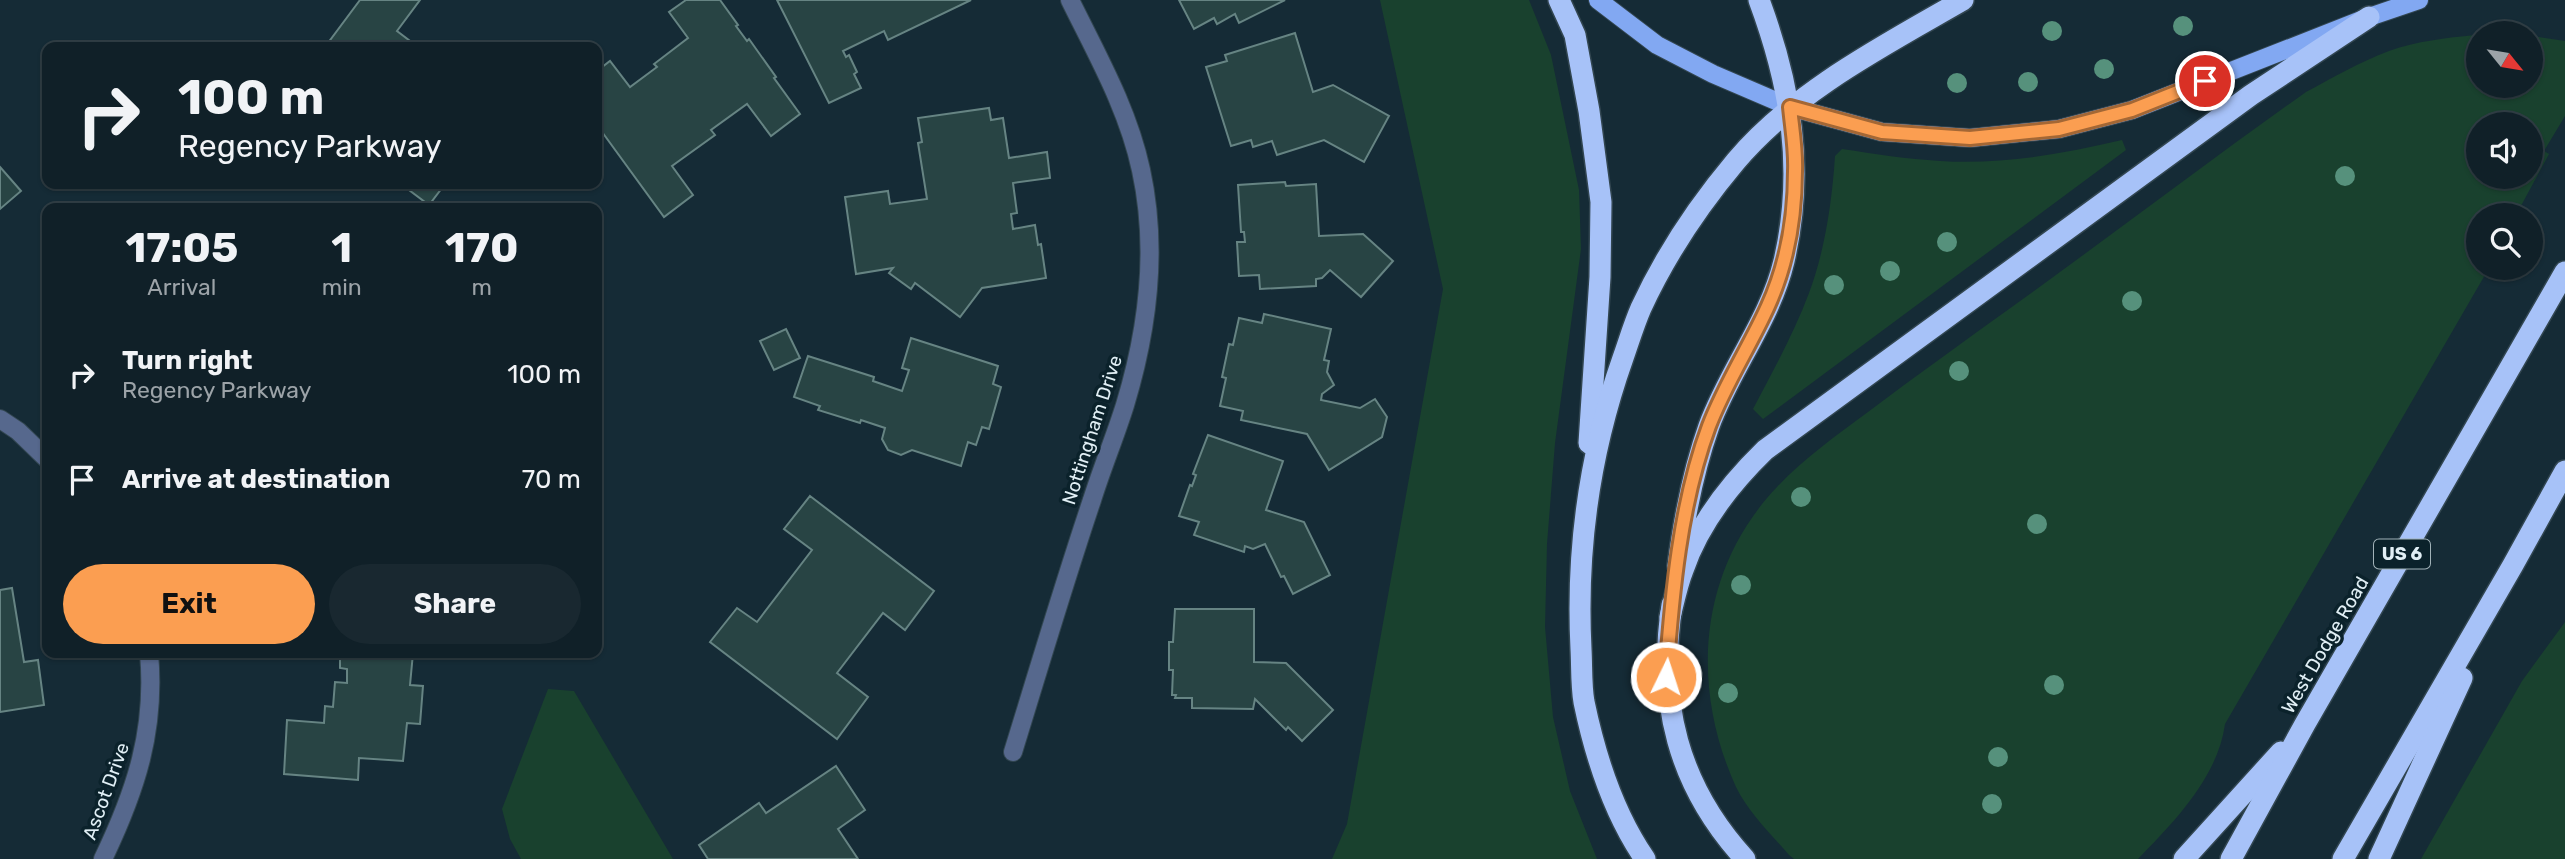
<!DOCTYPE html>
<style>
:root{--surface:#102028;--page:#192830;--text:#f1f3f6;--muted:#9ca3a8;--line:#303e45;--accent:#fb9e51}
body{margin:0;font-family:Rubik,sans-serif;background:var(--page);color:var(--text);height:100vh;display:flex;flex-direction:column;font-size:26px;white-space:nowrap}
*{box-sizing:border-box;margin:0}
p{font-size:23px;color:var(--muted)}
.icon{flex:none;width:38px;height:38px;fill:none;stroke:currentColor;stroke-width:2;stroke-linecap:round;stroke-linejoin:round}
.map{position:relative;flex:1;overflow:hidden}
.panel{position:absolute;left:42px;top:203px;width:560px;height:455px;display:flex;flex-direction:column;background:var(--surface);border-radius:14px;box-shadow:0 2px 5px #0004,0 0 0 2px var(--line)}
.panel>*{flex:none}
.banner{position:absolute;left:42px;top:42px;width:560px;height:147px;border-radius:14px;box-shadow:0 2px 5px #0004,0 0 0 2px var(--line);background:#102028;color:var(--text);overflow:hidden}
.needle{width:46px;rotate:120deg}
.tools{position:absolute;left:2466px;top:21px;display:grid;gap:14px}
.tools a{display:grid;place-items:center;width:77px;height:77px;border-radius:50%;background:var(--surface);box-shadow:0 2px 5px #0004,0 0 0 2px var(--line);font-size:35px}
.pin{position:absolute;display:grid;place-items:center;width:60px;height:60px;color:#fff;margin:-30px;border:4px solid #fff;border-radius:50%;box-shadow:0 2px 7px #0007}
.me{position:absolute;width:77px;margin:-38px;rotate:4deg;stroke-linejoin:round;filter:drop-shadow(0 0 5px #0008)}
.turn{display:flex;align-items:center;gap:24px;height:147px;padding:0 21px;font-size:32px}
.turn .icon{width:91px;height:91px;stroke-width:2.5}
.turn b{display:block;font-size:49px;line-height:60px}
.eta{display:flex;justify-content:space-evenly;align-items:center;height:119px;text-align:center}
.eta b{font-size:42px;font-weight:700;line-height:49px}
.button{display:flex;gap:14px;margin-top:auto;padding:14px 21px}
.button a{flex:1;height:80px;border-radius:42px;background:var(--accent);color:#111;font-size:28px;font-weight:700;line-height:80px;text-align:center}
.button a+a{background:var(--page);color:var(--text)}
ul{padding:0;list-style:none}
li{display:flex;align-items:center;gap:21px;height:105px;padding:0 21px}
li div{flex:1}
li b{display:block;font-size:26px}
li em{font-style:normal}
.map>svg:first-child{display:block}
.green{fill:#19412e;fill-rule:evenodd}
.building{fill:#284444;stroke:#668483;stroke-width:2}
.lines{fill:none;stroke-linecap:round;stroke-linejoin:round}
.minor-casing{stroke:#324651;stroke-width:20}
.major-casing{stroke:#324651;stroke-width:20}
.highway-casing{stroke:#324651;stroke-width:24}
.minor{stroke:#56688d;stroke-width:18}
.major{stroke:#82a8f2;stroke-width:18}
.highway{stroke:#a7c2f8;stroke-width:21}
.tree{fill:#56917c}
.route-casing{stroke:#a36735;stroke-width:18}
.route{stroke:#fb9e51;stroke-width:12}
.labels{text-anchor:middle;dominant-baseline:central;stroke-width:7;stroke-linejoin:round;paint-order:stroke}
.shield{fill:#0b222b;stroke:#a1b2b8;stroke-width:2}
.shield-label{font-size:18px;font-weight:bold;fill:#e1eff5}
.street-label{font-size:19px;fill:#e1eff5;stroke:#0b222b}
</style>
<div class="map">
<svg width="2565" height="859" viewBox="0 0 2565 859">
<rect width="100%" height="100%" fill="#152b36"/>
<!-- green -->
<g class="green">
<path d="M1380,0H1529L1551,55L1579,190L1581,249L1555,443L1547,544L1545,627L1553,717L1570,791L1597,859H1332L1347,824L1443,289Z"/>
<path d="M2475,35H2478V86H2530L2531,36L2565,41V116L2544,151L2549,154L2516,215H2478V268H2489L2225,724C2218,777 2174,822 2138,859H1794L1789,855C1771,834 1748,812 1736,787C1690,686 1698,570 1777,487C1803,459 1837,435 1868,412C1917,375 1966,340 2016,304C2113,234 2209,161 2306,92C2334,77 2360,62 2389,51C2417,41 2446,38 2475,35ZM2530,124V177H2478V124Z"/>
<path d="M2122,140L2126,150L1763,419L1753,409C1773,371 1794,333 1809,293C1825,250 1832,202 1835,156L1842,149C1875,154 1907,159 1940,161C2001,165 2062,154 2122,140Z"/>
<path d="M2565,622V859H2421L2522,681Z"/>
<path d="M548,689L574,691L673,859H521L510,839L502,809Z"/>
</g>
<!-- building -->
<g class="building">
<path d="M360,0H420L397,31L418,47H325Z"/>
<path d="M686,0H720L738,25L736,26L747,41L749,39L776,77L774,78L800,114L771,136L747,104L711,130L715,135L672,166L693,195L664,217L597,125V71L610,61L630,87L657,67L654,64L688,38L669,12Z"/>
<path d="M777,0H971L888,40L884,31L843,51L846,57L849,55L857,72L854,74L861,88L829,103Z"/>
<path d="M1179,0H1285L1239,23L1235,14L1217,24L1214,18L1194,29Z"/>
<path d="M1295,33L1313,92L1333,85L1389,116L1364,162L1324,140L1277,155L1272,141L1253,147L1251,140L1231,146L1206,67L1227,61L1225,55Z"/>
<path d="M989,108L991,120L1003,118L1009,158L1047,152L1050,178L1013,183L1017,213L1011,214L1013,229L1035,225L1038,245L1041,244L1046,278L982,288L960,317L915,283L911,289L889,273L893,268L856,274L845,197L888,191L890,204L927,199L918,143L922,142L918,118Z"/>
<path d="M0,167L21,191L0,209Z"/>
<path d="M1285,182L1286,186L1316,184L1319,236L1363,234L1393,261L1361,297L1330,270L1322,278L1316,279V286L1260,289L1259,275L1239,276L1237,242H1245L1244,232H1241L1238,185Z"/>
<path d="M401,184H445L429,205Z"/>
<path d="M1264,314L1331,329L1324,360L1329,361L1327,372L1334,385L1322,394L1321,400L1360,408L1375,399L1387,417L1382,437L1329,470L1307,434L1241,420L1243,411L1220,406L1226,378L1222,377L1229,344L1233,345L1239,318L1262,323Z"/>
<path d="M786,329L800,358L774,370L760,341Z"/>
<path d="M911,338L998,366L993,384L1001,387L989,429L982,427L976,445L968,442L961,466L912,450L901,455L888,450L882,439L885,428L861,420L860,423L818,410L820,406L794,397L808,356L874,377L873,381L902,391L909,370L902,368Z"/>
<path d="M1208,435L1283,461L1266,510L1304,522L1330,575L1293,594L1284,576L1281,577L1265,544L1253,549L1245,546L1244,552L1194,535L1199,522L1179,516L1190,485L1192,486L1196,475L1193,474Z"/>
<path d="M810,496L934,591L905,630L883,613L837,673L868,697L837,739L710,642L737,608L757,622L812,550L784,529Z"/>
<path d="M12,588L24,662L38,660L44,705L0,712V590Z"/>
<path d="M1175,609H1254V662L1286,663L1333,710L1302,741L1288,727L1286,730L1255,699L1253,709L1192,708V698H1175L1176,695H1172L1173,670H1169V642H1173Z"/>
<path d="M340,653H413L410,685L423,686L420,724L407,723L403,761L359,758L358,780L284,774L287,720L324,723L325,706L333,707L335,682L347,683V669L340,668Z"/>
<path d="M836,766L865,810L838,829L858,859H708L699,845L759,803L766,813Z"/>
</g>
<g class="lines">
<!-- minor casing -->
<g class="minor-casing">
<g id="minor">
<path d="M0,419L18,431L47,459"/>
<path d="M1013,752C1039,668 1064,583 1092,500C1102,468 1115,437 1125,405C1148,329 1158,248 1141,170C1128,109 1097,55 1070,0"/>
<path d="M103,859C136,790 156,730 149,653"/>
</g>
</g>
<!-- major casing -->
<g class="major-casing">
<path id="major" d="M1598,0L1657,45L1713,74L1790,107L1882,132L1970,138L2059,129L2132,110L2369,17L2419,0"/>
</g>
<!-- highway casing -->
<g class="highway-casing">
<g id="highway">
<path d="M1559,0L1575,35L1589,111L1601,202L1600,277L1589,443"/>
<path d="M1678,566C1684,519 1693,471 1709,426C1730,369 1770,320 1784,261C1805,170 1791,86 1759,0"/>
<path d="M1672,605C1657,702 1678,786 1745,859"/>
<path d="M1670,617C1674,601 1677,585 1683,570C1699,523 1730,484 1765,450L2251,95L2369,17"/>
<path d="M1645,859C1614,814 1595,755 1584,702C1581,685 1582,666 1581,649C1576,550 1590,451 1623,358C1629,341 1634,324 1641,308C1665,256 1699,205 1736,161C1795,91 1885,45 1963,0"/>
<path d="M2184,859L2281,752"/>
<path d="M2231,859L2305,724L2565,272"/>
<path d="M2343,859L2513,565L2565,471"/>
<path d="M2379,859L2462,678"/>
</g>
</g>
<!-- minor -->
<use href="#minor" class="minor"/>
<!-- major -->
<use href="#major" class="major"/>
<!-- highway -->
<use href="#highway" class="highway"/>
</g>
<!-- trees -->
<g class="tree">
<circle cx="2183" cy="26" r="10"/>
<circle cx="2052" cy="31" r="10"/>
<circle cx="2104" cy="69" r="10"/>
<circle cx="2028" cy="82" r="10"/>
<circle cx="1957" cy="83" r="10"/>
<circle cx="2345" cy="176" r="10"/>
<circle cx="1947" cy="242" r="10"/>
<circle cx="1890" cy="271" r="10"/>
<circle cx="1834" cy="285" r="10"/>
<circle cx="2132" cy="301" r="10"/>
<circle cx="1959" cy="371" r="10"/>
<circle cx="1801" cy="497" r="10"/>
<circle cx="2037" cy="524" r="10"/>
<circle cx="1741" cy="585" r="10"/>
<circle cx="2054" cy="685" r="10"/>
<circle cx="1728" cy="693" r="10"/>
<circle cx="1998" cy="757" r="10"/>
<circle cx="1992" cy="804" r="10"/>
</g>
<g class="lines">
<!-- route casing -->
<g class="route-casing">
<path id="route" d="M1666,677C1672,594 1680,504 1709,426C1725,384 1750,346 1768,306C1787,264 1795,216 1795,171C1796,150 1792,128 1790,107L1882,132L1970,138L2059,129L2132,110L2205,81"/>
</g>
<!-- route -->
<use href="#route" class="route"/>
</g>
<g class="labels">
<!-- shield labels -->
<rect class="shield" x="2374" y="539.5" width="56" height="29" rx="5"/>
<g class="shield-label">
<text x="2402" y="554">US 6</text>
</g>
<!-- street labels -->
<g class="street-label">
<text transform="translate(1092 430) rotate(-72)">Nottingham Drive</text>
<text transform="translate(2325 645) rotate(-60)">West Dodge Road</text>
<text transform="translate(106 791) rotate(-70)">Ascot Drive</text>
</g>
</g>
</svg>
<div class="tools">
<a><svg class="needle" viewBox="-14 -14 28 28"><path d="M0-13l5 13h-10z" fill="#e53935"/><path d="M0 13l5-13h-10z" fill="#9ca3a8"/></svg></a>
<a><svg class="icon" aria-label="sound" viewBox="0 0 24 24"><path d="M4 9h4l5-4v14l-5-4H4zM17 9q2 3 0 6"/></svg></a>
<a><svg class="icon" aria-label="search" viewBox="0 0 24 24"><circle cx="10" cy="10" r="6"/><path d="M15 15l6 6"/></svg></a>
</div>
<div class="pin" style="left:2205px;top:81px;background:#d93025"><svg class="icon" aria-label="arrive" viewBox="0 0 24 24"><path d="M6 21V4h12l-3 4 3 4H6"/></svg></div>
<svg class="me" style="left:1666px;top:677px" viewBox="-20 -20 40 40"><circle r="17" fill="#fb9e51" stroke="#fff" stroke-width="3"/><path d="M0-11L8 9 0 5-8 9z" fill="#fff"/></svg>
<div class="banner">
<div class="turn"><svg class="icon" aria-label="right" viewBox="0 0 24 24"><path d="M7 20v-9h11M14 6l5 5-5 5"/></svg><div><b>100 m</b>Regency Parkway</div></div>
</div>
<section class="panel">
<div class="eta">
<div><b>17:05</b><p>Arrival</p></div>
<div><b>1</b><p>min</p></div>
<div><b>170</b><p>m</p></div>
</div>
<ul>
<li><svg class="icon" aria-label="right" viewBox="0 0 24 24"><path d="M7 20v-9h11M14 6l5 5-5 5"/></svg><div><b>Turn right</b><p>Regency Parkway</p></div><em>100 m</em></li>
<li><svg class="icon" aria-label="arrive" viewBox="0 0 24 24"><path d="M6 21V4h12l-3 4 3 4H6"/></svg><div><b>Arrive at destination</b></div><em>70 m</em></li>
</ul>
<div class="button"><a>Exit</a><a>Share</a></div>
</section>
</div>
